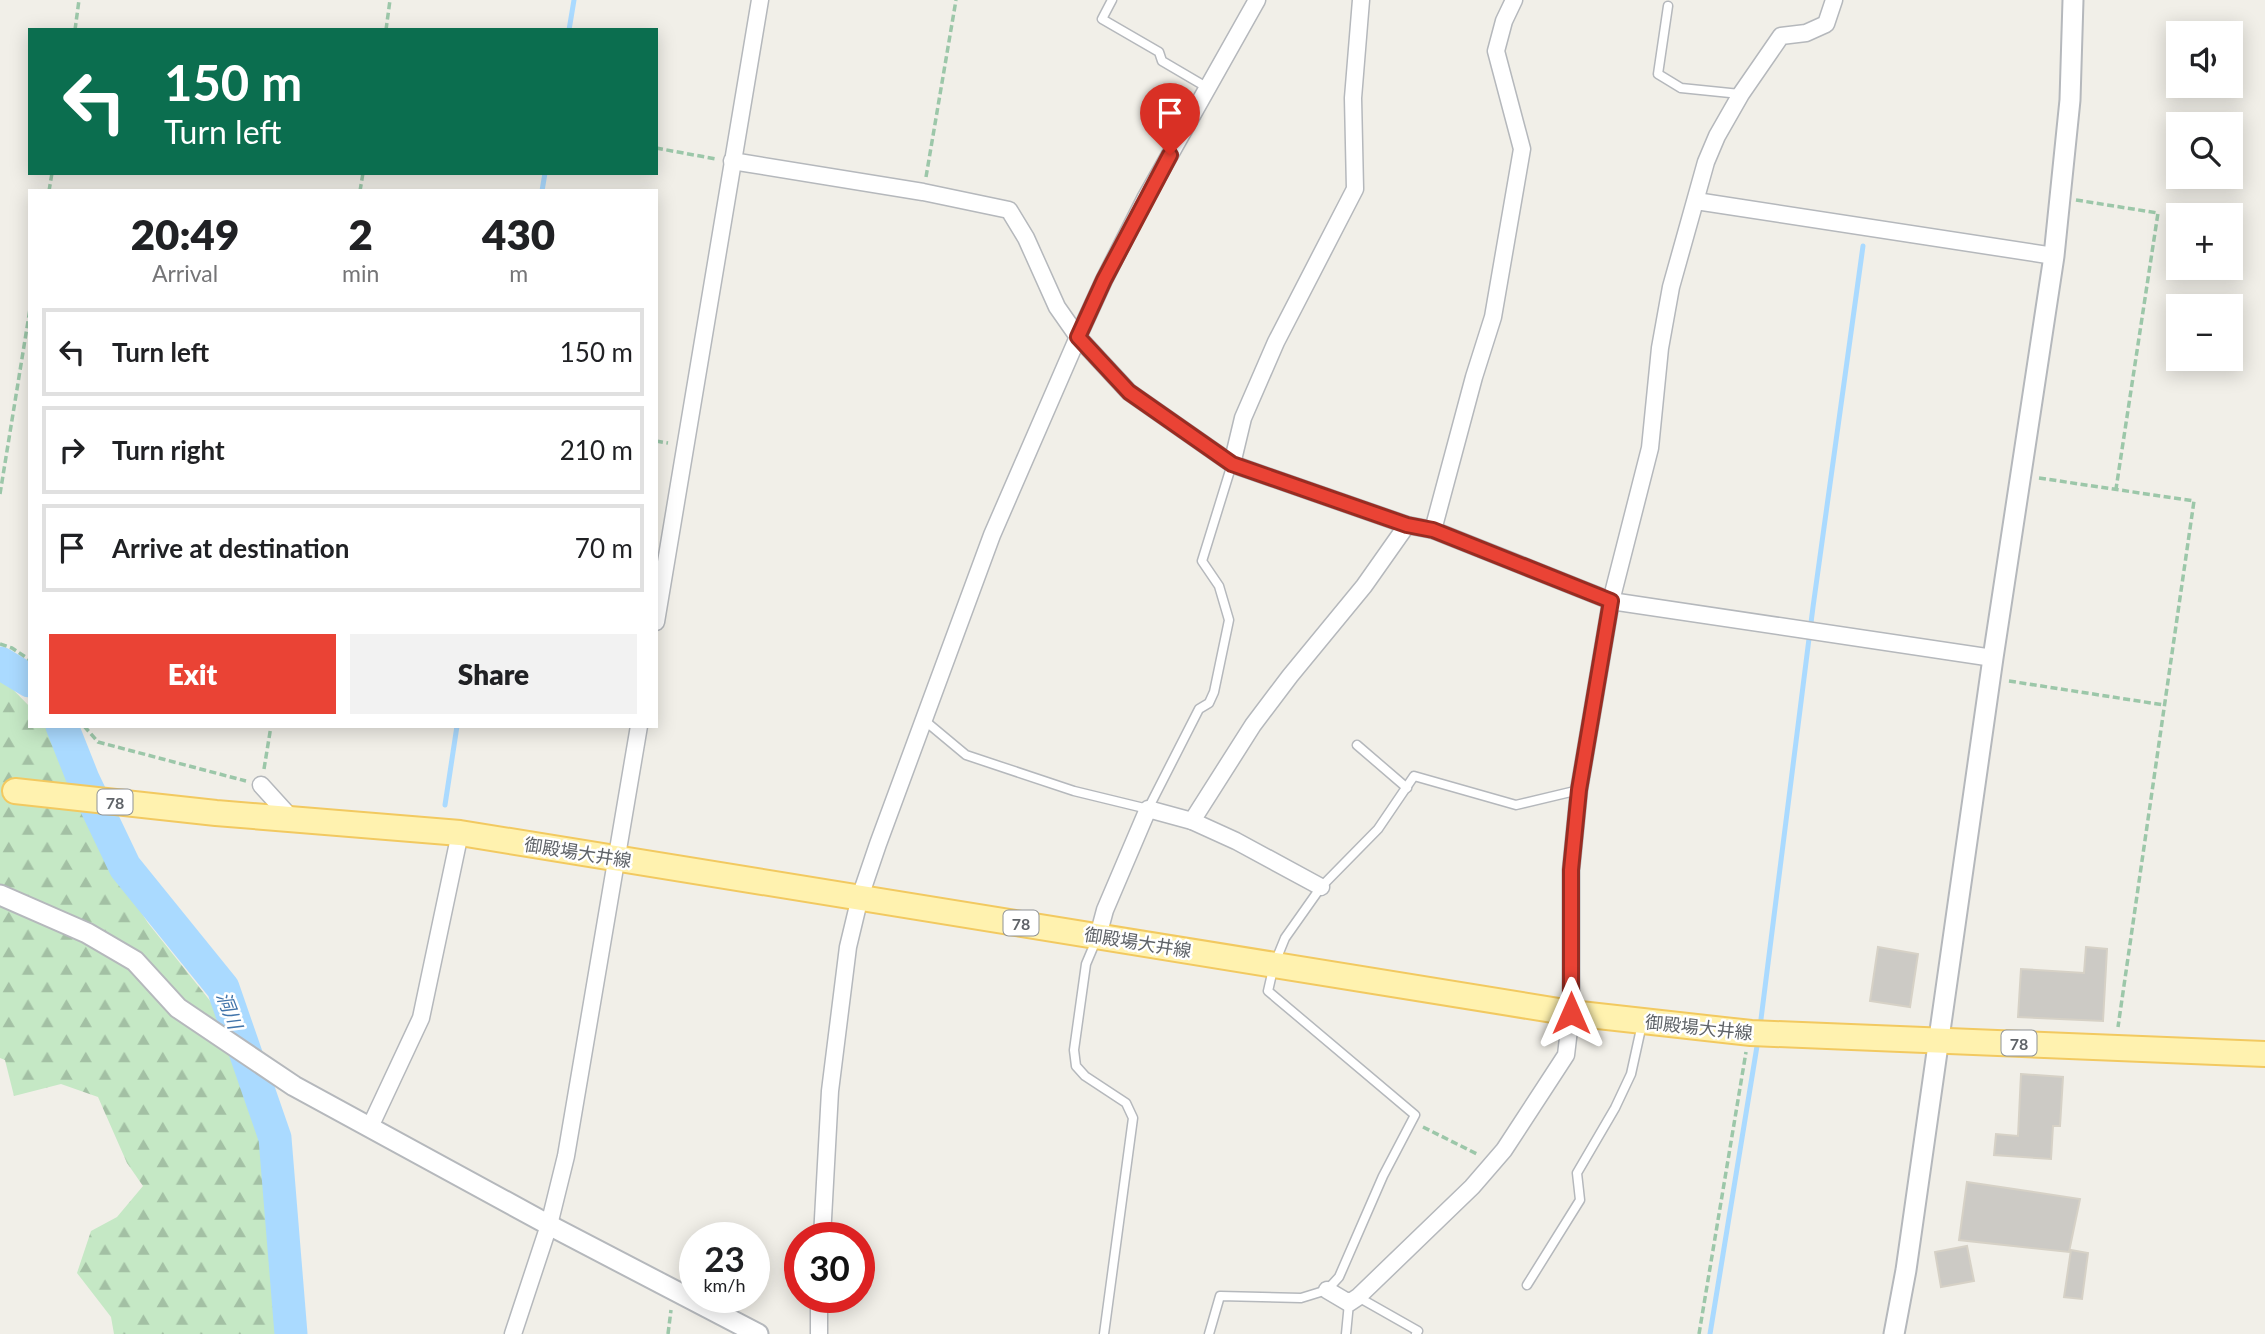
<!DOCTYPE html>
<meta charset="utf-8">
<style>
:root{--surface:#fff;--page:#f2f2f2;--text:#202124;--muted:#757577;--line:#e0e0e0;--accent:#ea4335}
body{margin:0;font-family:Lato,"Noto Sans JP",sans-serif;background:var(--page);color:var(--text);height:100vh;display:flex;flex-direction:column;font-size:26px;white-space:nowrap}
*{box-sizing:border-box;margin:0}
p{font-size:23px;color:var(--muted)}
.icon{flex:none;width:38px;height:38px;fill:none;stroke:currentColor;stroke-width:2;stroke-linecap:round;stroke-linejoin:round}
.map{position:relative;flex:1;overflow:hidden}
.panel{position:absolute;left:28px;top:189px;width:630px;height:539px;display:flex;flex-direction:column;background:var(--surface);border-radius:0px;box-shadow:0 4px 18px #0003}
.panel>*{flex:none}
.top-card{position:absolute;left:28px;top:28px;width:630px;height:147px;border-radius:0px;box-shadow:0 4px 18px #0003;background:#0b6e4f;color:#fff;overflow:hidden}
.tools{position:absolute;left:2166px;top:21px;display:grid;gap:14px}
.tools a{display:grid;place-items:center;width:77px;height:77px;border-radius:0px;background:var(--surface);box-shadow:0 4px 18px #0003;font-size:35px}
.speed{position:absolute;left:679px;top:1222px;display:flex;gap:14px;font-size:35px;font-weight:700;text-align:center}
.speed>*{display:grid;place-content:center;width:91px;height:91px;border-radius:50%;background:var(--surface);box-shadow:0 4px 18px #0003;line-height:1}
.speed small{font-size:18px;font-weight:400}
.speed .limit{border:10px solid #d22;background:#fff;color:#111}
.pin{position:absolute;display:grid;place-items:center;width:60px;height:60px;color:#fff;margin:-72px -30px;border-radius:50% 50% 50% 0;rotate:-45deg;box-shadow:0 0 7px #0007}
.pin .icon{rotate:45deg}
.me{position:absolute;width:77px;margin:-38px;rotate:0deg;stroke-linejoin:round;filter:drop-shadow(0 0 5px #0008)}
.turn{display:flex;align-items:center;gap:24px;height:147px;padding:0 21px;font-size:32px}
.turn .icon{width:91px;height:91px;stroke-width:2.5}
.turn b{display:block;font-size:49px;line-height:60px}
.eta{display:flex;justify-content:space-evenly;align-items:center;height:119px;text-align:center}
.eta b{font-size:42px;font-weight:800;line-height:49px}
.action{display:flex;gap:14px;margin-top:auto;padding:14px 21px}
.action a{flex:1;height:80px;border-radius:0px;background:var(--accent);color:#fff;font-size:28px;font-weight:800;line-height:80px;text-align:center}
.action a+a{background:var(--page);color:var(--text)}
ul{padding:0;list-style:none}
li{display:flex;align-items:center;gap:21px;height:88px;margin:0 14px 10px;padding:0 7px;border:4px solid var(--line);border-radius:0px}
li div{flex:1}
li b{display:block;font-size:26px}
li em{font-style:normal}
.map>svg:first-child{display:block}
.forest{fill:url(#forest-firs)}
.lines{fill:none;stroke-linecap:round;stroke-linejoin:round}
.stream{stroke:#aadaff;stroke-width:5}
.river{stroke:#aadaff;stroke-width:33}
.building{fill:#cccac5;stroke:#d6d1c6;stroke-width:2}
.service-casing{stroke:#b5b8bc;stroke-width:11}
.minor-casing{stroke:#b5b8bc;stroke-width:19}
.tertiary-casing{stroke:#b5b8bc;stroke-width:23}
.primary-casing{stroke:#f2c960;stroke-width:28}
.path{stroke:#9cc7a9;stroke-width:3.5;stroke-dasharray:7 3.5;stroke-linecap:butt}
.service{stroke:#fff;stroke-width:8}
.minor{stroke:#fff;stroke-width:16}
.tertiary{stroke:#fff;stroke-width:19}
.primary{stroke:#fff2af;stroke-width:24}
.route-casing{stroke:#982c22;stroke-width:18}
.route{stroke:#ea4335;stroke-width:12}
.labels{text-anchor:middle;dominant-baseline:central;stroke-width:5;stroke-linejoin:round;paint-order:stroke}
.shield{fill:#fff;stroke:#8f9295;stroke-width:2}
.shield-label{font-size:16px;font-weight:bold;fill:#5f6368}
.street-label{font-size:18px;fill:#5f6368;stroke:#fff}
.water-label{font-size:19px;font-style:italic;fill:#4174aa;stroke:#fff}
</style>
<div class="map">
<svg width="2265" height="1334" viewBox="0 0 2265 1334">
<defs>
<pattern id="forest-firs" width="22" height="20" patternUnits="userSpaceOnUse" patternTransform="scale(1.75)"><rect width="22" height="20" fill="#c5e8c5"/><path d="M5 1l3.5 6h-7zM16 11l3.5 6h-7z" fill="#a3c0a4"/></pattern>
</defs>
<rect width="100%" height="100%" fill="#f1efe8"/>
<!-- forest -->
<path class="forest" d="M0,676L30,707V726H48L106,858L148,923L219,1012L266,1149L279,1334H114L111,1317L77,1273L91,1231L117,1217L143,1186L127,1163L98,1097L61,1084L14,1096L5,1060L0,1058Z"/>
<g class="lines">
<!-- stream -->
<g class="stream">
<path d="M569,30L574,0"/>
<path d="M542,191L545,173"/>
<path d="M445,805L457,726"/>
<path d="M1760,1027L1813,607L1863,246"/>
<path d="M1710,1334L1758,1040"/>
</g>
<!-- river -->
<g class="river">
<path d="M0,663L30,681"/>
<path d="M62,726L83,779L125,867L223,988L275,1138L291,1334"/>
</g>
</g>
<!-- building -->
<g class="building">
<path d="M1878,947L1918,954L1910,1007L1870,1001Z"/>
<path d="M2086,947L2107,949L2103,1021L2018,1017L2021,969L2084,973Z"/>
<path d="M2021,1074L2063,1077L2060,1126H2053L2051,1159L1994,1155L1996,1134L2018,1136Z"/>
<path d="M1967,1182L2080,1199L2069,1252L1959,1240Z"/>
<path d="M1967,1246L1974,1281L1941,1287L1935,1252Z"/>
<path d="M2071,1250L2088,1253L2082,1299L2064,1297Z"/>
</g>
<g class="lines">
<!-- service casing -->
<g class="service-casing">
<g id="service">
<path d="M1112,0L1102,19L1159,52L1162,61L1208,88"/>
<path d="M1668,6L1658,74L1681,88L1740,94"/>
<path d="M924,720L966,755L1074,791L1148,809L1199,709L1209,703L1214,692L1229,620L1219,586L1202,561L1232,464"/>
<path d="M1357,745L1407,788"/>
<path d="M1097,938L1086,964L1074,1050L1076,1066L1085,1076L1126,1103L1133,1118L1104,1334"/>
<path d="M1527,1285L1580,1200L1577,1173L1615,1108L1631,1074L1642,1024"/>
<path d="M1358,1297L1418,1331L1416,1334"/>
<path d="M1209,1334L1220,1296L1301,1298L1327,1290L1339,1277L1383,1176L1415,1115L1268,991L1274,965L1285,938L1321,887L1378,829L1414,776L1516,805L1579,790"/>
<path d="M1346,1334L1349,1303"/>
</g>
</g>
<!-- minor casing -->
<g class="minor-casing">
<g id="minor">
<path d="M732,161L923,192L1009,210L1026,238L1057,307L1078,337L1129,392L1232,464L1407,525L1433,530L1611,601L1993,658"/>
<path d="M1696,201L2054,256"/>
<path d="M1232,464L1243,418L1276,342L1355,189L1353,98L1361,0"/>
<path d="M1433,530L1474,377L1493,317L1522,149L1496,51L1504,21L1514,0"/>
<path d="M656,622L760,0"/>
<path d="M261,785L291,818"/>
<path d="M1192,821L1253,725L1290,676L1364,586L1407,525"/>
<path d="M1098,936L1105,910L1148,809L1192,821L1236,841L1321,887"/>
<path d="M370,1127L421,1018L460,833"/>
<path d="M822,1237L830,1091L848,947L860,897L878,844L992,535L1078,337L1104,280L1145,199L1257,0"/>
<path d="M1327,1290L1349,1303L1358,1297L1472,1187L1504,1150L1566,1055L1571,1013V870L1579,790L1611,601L1650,448L1660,348L1671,287L1706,162L1717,136L1741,94L1781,36L1806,33L1826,24L1834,0"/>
<path d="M513,1334L549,1225L566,1156L639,726"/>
<path d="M819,1334V1297"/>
</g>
</g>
<!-- tertiary casing -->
<g class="tertiary-casing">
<g id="tertiary">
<path d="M0,895L87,933L135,961L178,1008L294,1086L549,1225L758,1334"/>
<path d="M1894,1334L1906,1270L1993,658L2054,256L2070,100L2073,0"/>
</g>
</g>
<!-- primary casing -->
<g class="primary-casing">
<path id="primary" d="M15,791L216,813L460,833L1571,1013L1751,1033L2265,1054"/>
</g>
<!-- path -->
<g class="path">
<path d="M75,30L79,0"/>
<path d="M386,30L390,0"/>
<path d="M656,148L716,159"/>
<path d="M926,177L956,0"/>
<path d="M49,191L52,173"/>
<path d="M360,191L363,173"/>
<path d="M2076,200L2158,213L2116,489"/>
<path d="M656,441L668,443"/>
<path d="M2039,478L2194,501L2118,1027"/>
<path d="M0,494L30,309"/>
<path d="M0,644L12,648L30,660"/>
<path d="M2009,681L2164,705"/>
<path d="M84,726L98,742L246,781"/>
<path d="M264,769L271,726"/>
<path d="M1423,1127L1479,1155"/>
<path d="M668,1334L671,1310"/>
<path d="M1699,1334L1746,1052"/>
</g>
<!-- service -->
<use href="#service" class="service"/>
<!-- minor -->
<use href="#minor" class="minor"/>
<!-- tertiary -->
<use href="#tertiary" class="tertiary"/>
<!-- primary -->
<use href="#primary" class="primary"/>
</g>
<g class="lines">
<!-- route casing -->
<g class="route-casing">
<path id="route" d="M1170,155L1104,280L1078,337L1129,392L1232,464L1407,525L1433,530L1611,601L1579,790L1571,870V1013"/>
</g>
<!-- route -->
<use href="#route" class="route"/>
</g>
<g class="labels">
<!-- shield labels -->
<g class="shield">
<rect x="97.5" y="789.5" width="35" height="25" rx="5"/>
<rect x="1003.5" y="910.5" width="35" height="25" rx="5"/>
<rect x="2001.5" y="1030.5" width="35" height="25" rx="5"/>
</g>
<g class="shield-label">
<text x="115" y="802">78</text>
<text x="1021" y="923">78</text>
<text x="2019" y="1043">78</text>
</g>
<!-- street labels -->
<g class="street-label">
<text transform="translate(578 852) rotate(9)">御殿場大井線</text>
<text transform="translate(1138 942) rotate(9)">御殿場大井線</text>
<text transform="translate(1699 1027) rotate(6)">御殿場大井線</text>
</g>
<!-- water labels -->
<g class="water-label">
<text transform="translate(230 1010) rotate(69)">洞川</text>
</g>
</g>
</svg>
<div class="tools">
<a><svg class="icon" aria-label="sound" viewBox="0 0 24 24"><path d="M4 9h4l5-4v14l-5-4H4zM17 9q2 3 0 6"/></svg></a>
<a><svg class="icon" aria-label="search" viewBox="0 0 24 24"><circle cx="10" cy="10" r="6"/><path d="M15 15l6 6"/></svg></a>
<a>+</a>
<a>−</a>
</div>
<div class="speed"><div>23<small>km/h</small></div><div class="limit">30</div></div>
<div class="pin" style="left:1170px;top:155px;background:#d93025"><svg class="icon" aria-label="arrive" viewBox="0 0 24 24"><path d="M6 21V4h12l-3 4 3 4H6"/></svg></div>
<svg class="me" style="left:1571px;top:1013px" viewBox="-20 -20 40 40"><path d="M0-17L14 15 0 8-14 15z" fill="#ea4335" stroke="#fff" stroke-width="4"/></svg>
<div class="top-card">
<div class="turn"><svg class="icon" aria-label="left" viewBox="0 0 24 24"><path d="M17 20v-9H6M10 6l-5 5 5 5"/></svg><div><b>150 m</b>Turn left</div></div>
</div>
<section class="panel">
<div class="eta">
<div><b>20:49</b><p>Arrival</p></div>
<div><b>2</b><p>min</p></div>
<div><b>430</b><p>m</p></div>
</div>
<ul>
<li><svg class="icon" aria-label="left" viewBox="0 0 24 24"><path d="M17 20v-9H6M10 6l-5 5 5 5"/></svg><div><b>Turn left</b></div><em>150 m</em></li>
<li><svg class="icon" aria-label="right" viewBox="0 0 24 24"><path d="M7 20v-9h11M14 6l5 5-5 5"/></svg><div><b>Turn right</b></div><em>210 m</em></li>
<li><svg class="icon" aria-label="arrive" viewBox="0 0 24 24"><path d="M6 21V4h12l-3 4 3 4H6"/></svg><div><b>Arrive at destination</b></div><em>70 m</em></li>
</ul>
<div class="action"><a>Exit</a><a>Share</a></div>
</section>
</div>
